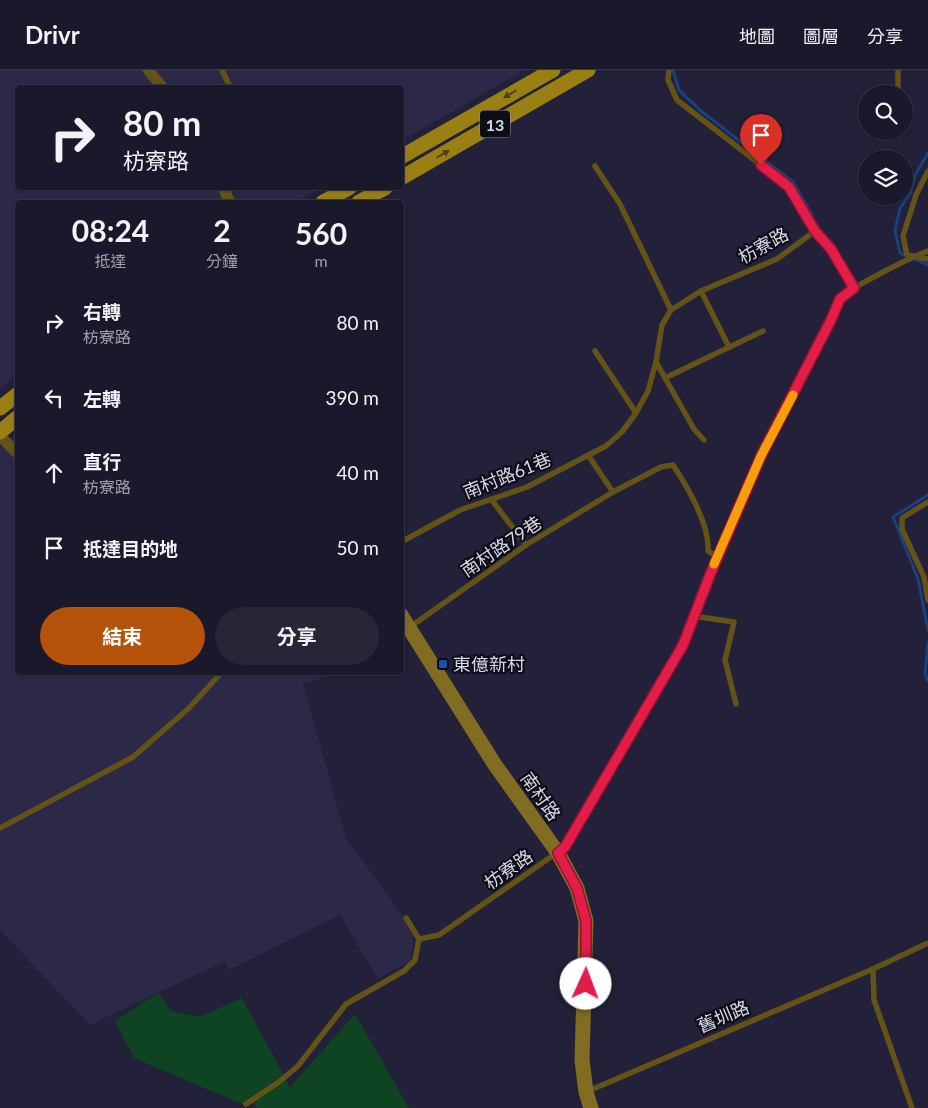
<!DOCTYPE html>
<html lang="zh-TW">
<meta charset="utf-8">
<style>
:root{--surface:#1a192b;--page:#272637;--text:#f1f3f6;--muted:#9fa0a9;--line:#383847;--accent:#b45309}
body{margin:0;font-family:Lato,"Noto Sans TC",sans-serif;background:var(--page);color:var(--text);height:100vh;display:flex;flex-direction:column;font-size:19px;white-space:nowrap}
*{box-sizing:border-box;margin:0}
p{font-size:16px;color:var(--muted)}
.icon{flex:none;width:28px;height:28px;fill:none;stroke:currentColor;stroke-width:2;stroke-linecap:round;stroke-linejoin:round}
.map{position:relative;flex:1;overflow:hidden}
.panel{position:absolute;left:15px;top:130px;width:389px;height:475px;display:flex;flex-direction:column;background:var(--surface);border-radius:5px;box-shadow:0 1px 4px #0004,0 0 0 1px var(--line)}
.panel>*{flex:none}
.banner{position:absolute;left:15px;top:15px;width:389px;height:105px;border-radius:5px;box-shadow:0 1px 4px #0004,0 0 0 1px var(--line);background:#1a192b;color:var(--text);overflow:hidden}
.tools{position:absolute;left:858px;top:15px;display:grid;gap:10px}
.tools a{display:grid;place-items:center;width:55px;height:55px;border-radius:50%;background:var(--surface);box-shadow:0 1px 4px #0004,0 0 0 1px var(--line);font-size:25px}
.pin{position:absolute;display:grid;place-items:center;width:42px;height:42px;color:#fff;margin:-51px -21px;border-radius:50% 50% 50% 0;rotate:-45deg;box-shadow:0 0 5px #0007}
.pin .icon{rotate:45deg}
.me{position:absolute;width:55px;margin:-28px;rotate:2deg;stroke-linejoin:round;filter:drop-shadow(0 0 4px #0008)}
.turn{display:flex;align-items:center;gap:18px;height:105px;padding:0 25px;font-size:22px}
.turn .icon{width:65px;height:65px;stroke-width:2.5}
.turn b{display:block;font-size:35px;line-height:42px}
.eta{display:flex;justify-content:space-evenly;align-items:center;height:85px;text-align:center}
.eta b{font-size:30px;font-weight:700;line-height:35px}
.primary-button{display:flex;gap:10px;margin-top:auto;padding:10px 25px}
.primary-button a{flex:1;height:58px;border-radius:30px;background:var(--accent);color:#fff;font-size:20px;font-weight:700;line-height:58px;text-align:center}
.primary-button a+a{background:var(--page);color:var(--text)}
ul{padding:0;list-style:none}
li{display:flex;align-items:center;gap:15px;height:75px;padding:0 25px}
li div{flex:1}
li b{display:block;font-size:19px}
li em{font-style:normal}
header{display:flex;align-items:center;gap:30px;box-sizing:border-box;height:70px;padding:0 25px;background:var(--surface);border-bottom:1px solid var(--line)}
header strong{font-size:24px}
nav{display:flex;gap:28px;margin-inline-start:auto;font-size:18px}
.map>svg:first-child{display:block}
.built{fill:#2b2947}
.green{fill:#0e4421}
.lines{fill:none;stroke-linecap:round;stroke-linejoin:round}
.stream{stroke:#184180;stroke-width:3}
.lane{stroke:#635317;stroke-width:5.5}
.street{stroke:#635317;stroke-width:11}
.secondary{stroke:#816d21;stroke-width:15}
.primary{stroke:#9a8012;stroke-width:15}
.oneway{fill:#4c4115}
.route-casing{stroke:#92132f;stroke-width:12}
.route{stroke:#e11d48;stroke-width:9}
.slow{stroke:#f59e0b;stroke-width:9}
.transit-dot{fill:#1a4fb4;stroke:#0d0d17;stroke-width:2}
.labels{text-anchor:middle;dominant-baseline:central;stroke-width:4.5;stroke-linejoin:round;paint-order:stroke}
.shield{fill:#0d0d17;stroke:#9b9ba9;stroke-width:1}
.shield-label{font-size:16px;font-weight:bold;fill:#d8d8e8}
.street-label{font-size:18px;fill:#d8d8e8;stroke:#0d0d17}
.poi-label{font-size:18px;fill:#d8d8e8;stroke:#0d0d17;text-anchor:start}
</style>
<header>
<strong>Drivr</strong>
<nav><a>地圖</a><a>圖層</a><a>分享</a></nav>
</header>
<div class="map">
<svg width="928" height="1038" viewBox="0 0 928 1038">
<rect width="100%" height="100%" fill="#232139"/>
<!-- built -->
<g class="built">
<path d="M0,0H525L401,71V18H18V118H321L295,132H18L17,304L0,320Z"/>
<path d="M17,362L18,602L341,603L303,614L346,768L414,861L411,890L378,909L340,845L229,900L225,891L90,955L0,860V378Z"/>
</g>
<!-- green -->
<path class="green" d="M158,923L171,941L199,947L242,928L290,1017L355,944L409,1038H258L252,1030L242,1034L134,988L115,951Z"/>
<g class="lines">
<!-- stream -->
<g class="stream">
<path d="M673,0L679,20L701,41L793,112L812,145"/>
<path d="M907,186L900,183L895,160L900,138L910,124L915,105L928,83"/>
<path d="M912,188L928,195"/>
<path d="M928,425L893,447L918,509L928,560"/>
<path d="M928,573L925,604L928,611"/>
</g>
<!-- lane -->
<g class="lane">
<path d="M222,0L228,13L232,18"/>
<path d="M898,24V0"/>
<path d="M595,96L620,134L671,240"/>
<path d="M928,101L916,125L903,166L907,185L928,189"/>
<path d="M815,161L831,179L854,218"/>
<path d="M701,221L729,277"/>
<path d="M595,281L636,343"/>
<path d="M656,292L694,359L704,370"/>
<path d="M665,308L763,261"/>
<path d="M588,385L613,422L661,397L673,395C687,416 710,455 708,481L717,487"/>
<path d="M491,429L526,475"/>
<path d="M928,432L902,448V459L924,507L928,530"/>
<path d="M401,472L460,440L527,417L606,376L622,362L636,343L648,321L656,292L662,255L671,240L701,221L777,189L815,161L789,117L677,30L668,10L669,0"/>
<path d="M693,546L734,552L725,590L736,634"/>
<path d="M410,557L526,475L613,422"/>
<path d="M0,758L133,687L189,638L222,602"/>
<path d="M406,848L419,869"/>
<path d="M873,899L874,930L912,1038"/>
<path d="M586,1022L873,899L928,873"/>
<path d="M246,1034L279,1012L298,996L346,934L404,901L415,890L419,869L439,865L565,777L683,575L702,523L761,386L831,250C834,244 836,234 840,229C848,218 914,186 928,181"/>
</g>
<!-- street -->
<g class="street">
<path d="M148,0L163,18"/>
<path d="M223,118L230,132"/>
<path d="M0,366L18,384"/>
</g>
<!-- secondary -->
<path class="secondary" d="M401,545L495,695L558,783L577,818L586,851L582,990L586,1022L591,1038"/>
<!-- primary -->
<g class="primary">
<path d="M401,87L553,0"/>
<path d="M401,108L588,0"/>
<path d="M323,132L349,118"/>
<path d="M359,132L385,118"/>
<path d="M0,338L18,324"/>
<path d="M0,362L18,347"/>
</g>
</g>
<!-- one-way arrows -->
<defs><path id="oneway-solid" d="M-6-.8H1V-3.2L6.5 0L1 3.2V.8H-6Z" transform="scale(1.25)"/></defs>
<g class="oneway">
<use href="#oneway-solid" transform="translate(510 24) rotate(150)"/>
<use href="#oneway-solid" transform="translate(443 84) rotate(-30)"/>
</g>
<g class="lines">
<!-- route casing -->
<g class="route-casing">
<path id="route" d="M586,914V851L577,818L558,783L565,777L683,575L710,505L761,386L831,250L840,229L854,218L831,179L815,161L789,117L761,95"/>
</g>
<!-- route -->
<use href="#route" class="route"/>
<!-- slow -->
<path class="slow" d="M714,494L761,386L793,325"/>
</g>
<!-- markers -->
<rect class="transit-dot" x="438" y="589" width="10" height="10" rx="2.5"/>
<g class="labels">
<!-- shield labels -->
<rect class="shield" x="480" y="40.5" width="30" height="27" rx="4"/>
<g class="shield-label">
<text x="495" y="54">13</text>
</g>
<!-- street labels -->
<g class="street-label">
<text transform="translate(763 175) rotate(-29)">枋寮路</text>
<text transform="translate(507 405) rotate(-22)">南村路61巷</text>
<text transform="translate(501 476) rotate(-34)">南村路79巷</text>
<text transform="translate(541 726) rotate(55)">南村路</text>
<text transform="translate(508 799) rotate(-35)">枋寮路</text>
<text transform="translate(723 946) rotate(-23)">舊圳路</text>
</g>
<!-- poi labels -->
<g class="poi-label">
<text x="453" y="594">東億新村</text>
</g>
</g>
</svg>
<div class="tools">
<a><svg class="icon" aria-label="search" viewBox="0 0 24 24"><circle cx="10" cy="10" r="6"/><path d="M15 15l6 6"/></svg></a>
<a><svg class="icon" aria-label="layers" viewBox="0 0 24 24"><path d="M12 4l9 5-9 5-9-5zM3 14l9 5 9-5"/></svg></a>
</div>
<div class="pin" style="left:761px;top:95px;background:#d93025"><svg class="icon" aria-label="arrive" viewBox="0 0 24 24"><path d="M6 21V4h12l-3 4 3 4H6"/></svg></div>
<svg class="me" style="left:586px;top:914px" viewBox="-20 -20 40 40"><circle r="19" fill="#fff"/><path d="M0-13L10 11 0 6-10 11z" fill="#e11d48"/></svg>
<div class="banner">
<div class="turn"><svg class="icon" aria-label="right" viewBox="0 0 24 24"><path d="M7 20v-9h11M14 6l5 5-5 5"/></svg><div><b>80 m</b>枋寮路</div></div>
</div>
<section class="panel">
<div class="eta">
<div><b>08:24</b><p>抵達</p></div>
<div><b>2</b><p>分鐘</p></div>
<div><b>560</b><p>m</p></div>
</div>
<ul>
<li><svg class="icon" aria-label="right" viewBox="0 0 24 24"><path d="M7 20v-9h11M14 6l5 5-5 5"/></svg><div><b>右轉</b><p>枋寮路</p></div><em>80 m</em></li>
<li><svg class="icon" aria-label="left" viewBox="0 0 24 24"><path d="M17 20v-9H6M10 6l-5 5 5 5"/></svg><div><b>左轉</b></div><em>390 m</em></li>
<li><svg class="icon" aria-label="ahead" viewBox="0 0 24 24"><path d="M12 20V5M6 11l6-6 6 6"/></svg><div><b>直行</b><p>枋寮路</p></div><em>40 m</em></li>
<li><svg class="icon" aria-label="arrive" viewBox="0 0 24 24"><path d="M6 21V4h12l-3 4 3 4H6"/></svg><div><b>抵達目的地</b></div><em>50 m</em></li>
</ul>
<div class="primary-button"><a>結束</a><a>分享</a></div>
</section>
</div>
